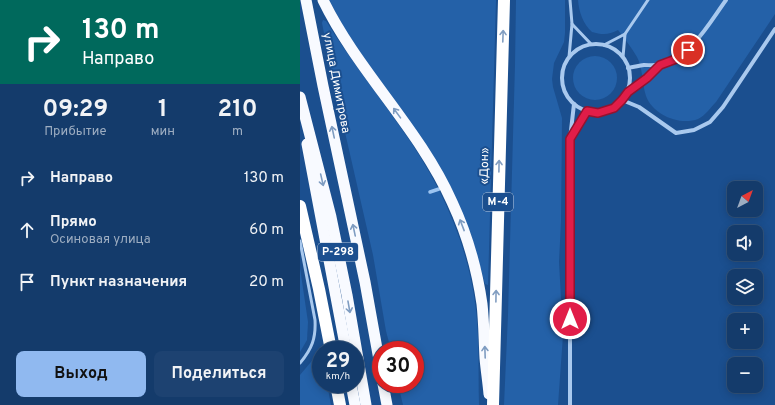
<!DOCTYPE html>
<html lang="ru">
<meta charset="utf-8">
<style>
:root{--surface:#143b6b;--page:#1d4271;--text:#f1f3f6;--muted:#9dadc1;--line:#33557e;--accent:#90b9f0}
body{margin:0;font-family:Overpass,sans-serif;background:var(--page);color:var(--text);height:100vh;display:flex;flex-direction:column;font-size:15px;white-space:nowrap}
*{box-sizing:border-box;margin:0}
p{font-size:13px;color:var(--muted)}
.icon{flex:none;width:22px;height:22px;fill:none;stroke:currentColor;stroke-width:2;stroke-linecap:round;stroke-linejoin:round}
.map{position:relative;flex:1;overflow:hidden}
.sheet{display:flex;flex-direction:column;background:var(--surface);width:300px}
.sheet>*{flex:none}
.top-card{background:#00695c;color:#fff;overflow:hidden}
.needle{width:26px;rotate:41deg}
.tools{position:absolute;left:427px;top:181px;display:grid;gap:8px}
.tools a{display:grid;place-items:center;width:36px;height:36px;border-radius:8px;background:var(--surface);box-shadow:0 2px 10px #0003,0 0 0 1px var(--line);font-size:20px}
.speed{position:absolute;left:12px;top:341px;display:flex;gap:8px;font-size:20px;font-weight:700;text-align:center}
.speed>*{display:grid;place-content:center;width:52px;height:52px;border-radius:50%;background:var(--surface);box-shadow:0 2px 10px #0003,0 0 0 1px var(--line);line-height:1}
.speed small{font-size:10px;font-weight:400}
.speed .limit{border:6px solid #d22;background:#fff;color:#111}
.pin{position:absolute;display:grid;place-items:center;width:34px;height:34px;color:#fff;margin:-17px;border:2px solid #fff;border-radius:50%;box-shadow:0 1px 4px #0007}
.me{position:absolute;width:44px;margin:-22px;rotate:0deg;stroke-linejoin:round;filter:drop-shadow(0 0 3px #0008)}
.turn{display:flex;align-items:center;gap:14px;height:84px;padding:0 16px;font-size:18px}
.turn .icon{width:52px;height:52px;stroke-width:2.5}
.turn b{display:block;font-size:28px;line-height:34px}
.eta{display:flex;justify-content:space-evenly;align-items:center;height:68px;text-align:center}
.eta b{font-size:24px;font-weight:700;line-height:28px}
.primary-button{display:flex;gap:8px;margin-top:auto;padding:8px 16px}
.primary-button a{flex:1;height:46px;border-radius:8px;background:var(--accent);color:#111;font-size:16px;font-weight:700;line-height:46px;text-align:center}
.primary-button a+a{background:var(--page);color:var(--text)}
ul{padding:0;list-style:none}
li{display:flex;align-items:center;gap:12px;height:52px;padding:0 16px}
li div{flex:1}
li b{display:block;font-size:15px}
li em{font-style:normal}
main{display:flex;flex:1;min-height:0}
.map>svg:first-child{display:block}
.green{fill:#2461a8}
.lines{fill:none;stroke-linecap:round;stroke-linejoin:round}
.stream{stroke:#9cc4f0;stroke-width:3.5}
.service{stroke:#a9c9ee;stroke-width:3}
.minor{stroke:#a9c9ee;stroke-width:4}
.trunk{stroke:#f8faff;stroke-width:11}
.motorway{stroke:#fff;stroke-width:12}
.oneway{stroke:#829ec1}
.oneway2{stroke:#7e9cc1}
.route-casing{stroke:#92132f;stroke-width:10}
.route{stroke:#e11d48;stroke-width:7}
.labels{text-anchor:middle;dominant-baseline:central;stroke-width:4;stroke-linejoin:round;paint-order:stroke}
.shield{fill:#1b4f8f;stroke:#bbcadd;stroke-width:1}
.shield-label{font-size:11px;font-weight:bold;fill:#fff}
.street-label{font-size:12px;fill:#fff;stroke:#1b4f8f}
</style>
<main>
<section class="sheet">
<div class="top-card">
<div class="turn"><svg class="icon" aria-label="right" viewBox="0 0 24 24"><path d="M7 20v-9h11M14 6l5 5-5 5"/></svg><div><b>130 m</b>Направо</div></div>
</div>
<div class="eta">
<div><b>09:29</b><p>Прибытие</p></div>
<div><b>1</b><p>мин</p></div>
<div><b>210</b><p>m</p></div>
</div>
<ul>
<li><svg class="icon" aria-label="right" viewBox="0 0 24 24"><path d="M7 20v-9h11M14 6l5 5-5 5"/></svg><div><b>Направо</b></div><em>130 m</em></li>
<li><svg class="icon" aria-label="ahead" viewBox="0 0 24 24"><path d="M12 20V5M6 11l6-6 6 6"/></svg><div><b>Прямо</b><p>Осиновая улица</p></div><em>60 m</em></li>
<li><svg class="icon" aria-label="arrive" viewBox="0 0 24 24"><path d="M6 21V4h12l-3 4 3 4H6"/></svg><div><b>Пункт назначения</b></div><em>20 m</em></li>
</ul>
<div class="primary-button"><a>Выход</a><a>Поделиться</a></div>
</section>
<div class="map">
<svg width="475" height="405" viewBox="0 0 475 405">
<rect width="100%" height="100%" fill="#1b4f8f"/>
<!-- green -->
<g class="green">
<path d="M29,0H196L188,285L185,284L171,234L156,200L79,80L45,30Z"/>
<path d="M216,0H265V33L264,42L254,63L252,79L253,87L262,118L261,221L259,262L263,335L258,405H204L208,315L215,65Z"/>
<path d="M278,0H475V14L416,102C411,107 405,116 398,119C380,126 353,115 346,96C342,84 343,68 337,57C331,47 325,39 318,30C309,35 302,35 292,32C283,24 279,12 278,0Z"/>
<path d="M23,20L26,21C49,58 76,92 101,128C137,178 164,234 174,296C180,332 178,369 179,405H103L98,384H115V350H91L86,331L73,255L34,84L22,23Z"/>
<circle cx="295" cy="78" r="22"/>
<path d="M0,268L8,322L7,340L0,352Z"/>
<path d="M21,350V384H27L31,405H0V375Z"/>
</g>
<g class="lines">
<!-- stream -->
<path class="stream" d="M130,192L139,189"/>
<!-- service -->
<g class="service">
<path d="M270,0L272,24"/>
<path d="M325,34L348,0"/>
<path d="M304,45L325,34L323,57"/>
<path d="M269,57L272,24L291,44"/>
<path d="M0,241L15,320C16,338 12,349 0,363"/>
</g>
<!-- minor -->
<g class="minor">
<circle cx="296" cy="78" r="34"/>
<path d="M328,68C333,67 338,66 344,65C350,65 356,66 362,64C393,54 408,25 426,0"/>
<path d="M328,91L347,78L360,65"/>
<path d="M322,100L339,107L376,133L394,130L410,122L423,107L475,29"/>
<path d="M271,137L287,111"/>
<path d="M270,405V139L274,104"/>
</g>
<!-- trunk -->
<g class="trunk">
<path d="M6,0L23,86L65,282L81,371"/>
<path d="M23,0C58,72 119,128 152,202C167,234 177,269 182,304C184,322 184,340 185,358C186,370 188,382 189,394"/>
<path d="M0,97L31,217L47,295L66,405"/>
<path d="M7,144L46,350"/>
<path d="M51,384L55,405"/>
<path d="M83,384L87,405"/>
</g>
<!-- motorway -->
<g class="motorway">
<path d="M0,206L19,289L31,350"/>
<path d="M36,384L40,405"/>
<path d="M193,405L204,0"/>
</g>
</g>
<!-- one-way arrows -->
<defs><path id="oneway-shaft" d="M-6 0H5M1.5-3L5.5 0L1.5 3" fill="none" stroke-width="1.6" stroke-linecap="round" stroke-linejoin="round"/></defs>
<g class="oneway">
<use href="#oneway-shaft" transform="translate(203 36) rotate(-88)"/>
<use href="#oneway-shaft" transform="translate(199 166) rotate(-89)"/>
<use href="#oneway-shaft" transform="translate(196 296) rotate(-89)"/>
</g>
<g class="oneway2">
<use href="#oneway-shaft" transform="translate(97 113) rotate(-126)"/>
<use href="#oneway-shaft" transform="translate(33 132) rotate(-102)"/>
<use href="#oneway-shaft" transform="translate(22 180) rotate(77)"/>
<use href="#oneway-shaft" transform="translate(162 225) rotate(-111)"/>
<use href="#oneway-shaft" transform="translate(54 230) rotate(-102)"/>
<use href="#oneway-shaft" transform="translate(49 307) rotate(80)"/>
<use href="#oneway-shaft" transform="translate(185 352) rotate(-92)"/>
</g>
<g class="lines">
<!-- route casing -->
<g class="route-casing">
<path id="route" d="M270,319V139L287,111L298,113L314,108L322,100L328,92L347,78L360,65L376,59L388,50"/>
</g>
<!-- route -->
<use href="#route" class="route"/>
</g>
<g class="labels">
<!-- shield labels -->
<g class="shield">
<rect x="183" y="193" width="30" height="18" rx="3"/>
<rect x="18" y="243" width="40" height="18" rx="3"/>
</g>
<g class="shield-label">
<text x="198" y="202">М-4</text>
<text x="38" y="252">Р-298</text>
</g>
<!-- street labels -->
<g class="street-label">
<text transform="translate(36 83) rotate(79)">улица Димитрова</text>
<text transform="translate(185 166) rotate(-89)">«Дон»</text>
</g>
</g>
</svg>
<div class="tools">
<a><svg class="needle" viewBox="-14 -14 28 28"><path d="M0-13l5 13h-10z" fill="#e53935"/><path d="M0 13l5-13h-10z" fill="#9dadc1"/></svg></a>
<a><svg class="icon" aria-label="sound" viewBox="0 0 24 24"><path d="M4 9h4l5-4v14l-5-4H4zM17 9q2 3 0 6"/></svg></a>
<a><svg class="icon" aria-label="layers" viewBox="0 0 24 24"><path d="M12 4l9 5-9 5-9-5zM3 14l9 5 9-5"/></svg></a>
<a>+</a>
<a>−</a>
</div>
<div class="speed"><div>29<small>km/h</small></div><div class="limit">30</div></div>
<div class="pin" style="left:388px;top:50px;background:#d93025"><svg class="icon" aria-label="arrive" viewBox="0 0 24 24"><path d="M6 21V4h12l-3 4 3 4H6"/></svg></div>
<svg class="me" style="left:270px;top:319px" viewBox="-20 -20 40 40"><circle r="17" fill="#e11d48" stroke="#fff" stroke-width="3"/><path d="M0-11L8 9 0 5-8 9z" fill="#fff"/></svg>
</div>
</main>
